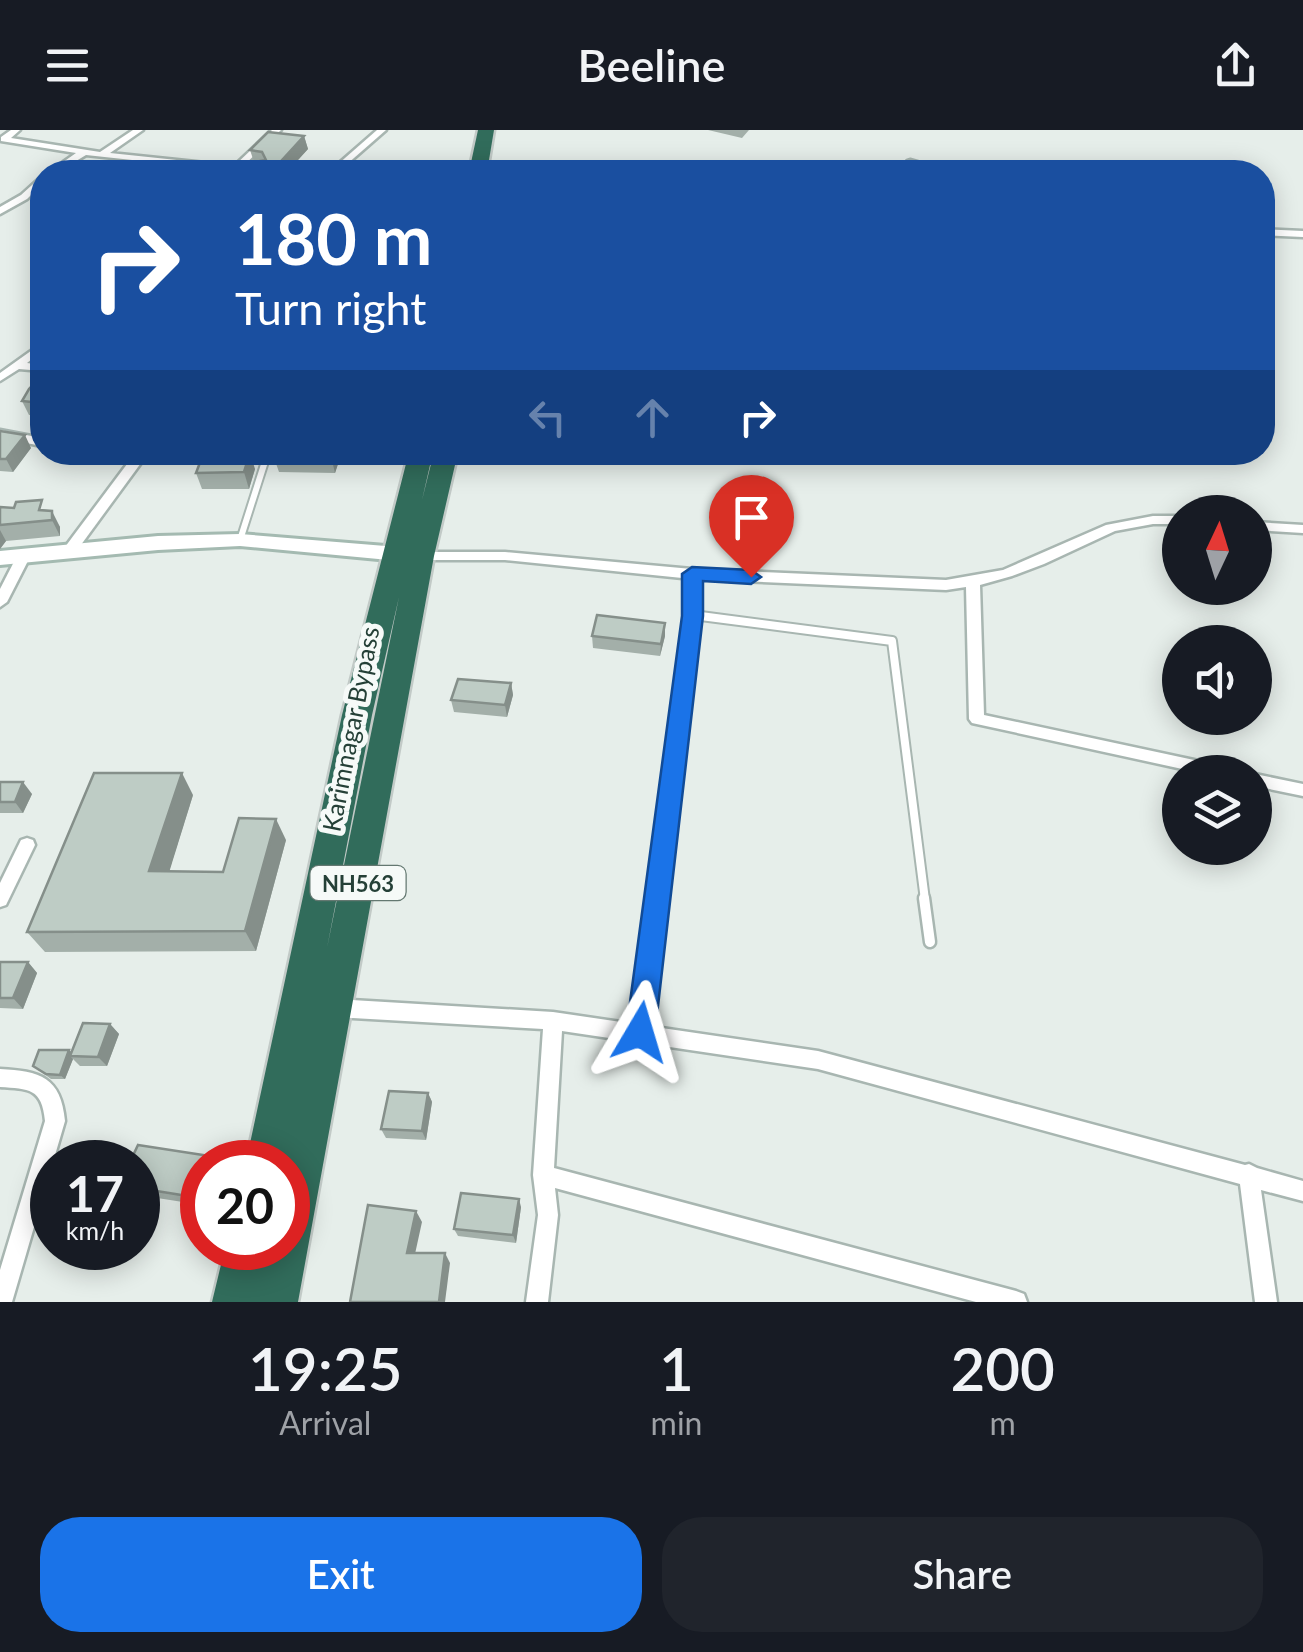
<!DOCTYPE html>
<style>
:root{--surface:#171b24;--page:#20242c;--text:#f1f3f6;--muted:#9ea1a6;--accent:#1a73e8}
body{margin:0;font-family:Lato,sans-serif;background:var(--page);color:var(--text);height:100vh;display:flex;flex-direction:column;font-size:38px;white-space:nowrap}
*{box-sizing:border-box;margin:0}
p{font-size:32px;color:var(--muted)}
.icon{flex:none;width:55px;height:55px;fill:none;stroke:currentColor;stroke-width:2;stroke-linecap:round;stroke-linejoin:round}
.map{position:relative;height:1172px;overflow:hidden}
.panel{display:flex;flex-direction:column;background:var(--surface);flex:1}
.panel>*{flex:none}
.banner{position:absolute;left:30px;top:30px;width:1245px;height:305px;border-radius:40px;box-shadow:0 5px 25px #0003;background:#1a4fa0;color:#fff;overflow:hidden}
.needle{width:65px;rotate:4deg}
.fabs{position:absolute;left:1162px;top:365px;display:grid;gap:20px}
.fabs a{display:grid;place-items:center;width:110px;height:110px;border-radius:50%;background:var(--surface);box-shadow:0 5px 25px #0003;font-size:50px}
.speed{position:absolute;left:30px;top:1010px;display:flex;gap:20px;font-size:50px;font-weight:700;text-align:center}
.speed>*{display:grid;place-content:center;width:130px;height:130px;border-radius:50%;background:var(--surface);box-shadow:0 5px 25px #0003;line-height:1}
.speed small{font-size:25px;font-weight:400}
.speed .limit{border:15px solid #d22;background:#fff;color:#111}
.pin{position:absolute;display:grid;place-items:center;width:85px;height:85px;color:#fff;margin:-102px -42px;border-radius:50% 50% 50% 0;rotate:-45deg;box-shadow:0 0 10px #0007}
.pin .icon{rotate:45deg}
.me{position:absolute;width:110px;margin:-55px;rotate:7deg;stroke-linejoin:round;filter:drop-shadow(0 0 8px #0008)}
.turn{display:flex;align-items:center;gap:35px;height:210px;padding:0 40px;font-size:45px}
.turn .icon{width:130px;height:130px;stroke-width:2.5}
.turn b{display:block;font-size:70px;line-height:85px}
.lanes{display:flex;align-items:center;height:95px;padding:0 40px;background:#0003;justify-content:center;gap:50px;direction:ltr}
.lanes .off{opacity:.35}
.eta{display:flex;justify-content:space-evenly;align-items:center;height:170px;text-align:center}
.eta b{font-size:60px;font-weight:600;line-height:70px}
.primary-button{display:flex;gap:20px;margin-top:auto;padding:20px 40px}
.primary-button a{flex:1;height:115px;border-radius:40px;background:var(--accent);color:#fff;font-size:40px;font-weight:600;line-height:115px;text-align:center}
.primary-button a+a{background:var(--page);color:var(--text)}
header{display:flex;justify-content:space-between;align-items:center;height:130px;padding:0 40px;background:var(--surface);font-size:45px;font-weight:600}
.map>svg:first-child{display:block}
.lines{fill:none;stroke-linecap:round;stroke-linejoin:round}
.lane-far2-casing{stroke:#a8b6b1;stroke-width:10}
.lane-far1-casing{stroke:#a8b6b1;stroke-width:12}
.lane-casing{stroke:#a8b6b1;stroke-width:15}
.street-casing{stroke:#a8b6b1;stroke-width:5}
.secondary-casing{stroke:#a4bab1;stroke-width:6}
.highway-casing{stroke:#c2cac7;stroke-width:5}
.lane-far2{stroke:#fff;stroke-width:6}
.lane-far1{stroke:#fff;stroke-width:8}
.lane{stroke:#fff;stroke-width:10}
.street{fill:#fff;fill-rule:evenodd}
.secondary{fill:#fff;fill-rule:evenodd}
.highway{fill:#316c5b;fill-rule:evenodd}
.wall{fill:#a3afa9}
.shaded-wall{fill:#858f8a}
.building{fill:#beccc5;stroke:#858f8a;stroke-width:2.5}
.route{fill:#1a73e8;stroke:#114b97;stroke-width:2.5}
.labels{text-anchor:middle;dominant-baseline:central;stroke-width:10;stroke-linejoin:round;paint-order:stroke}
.shield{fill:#f6faf8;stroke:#647871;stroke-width:2.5}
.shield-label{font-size:22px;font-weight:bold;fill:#254037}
.street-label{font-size:25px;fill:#254037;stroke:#f6faf8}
</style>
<header><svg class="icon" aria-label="menu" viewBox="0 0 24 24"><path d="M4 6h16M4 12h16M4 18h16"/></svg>Beeline<svg class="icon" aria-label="share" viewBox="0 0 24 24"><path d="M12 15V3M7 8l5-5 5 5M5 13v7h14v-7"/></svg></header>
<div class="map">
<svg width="1303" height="1172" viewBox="0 0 1303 1172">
<rect width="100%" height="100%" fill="#e6eeea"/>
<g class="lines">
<!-- lane-far2 casing -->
<g class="lane-far2-casing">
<g id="lane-far2">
<path d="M240,410L268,322"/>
<path d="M692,444V452"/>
</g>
</g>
<!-- lane-far1 casing -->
<g class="lane-far1-casing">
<g id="lane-far1">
<path d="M692,449L693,485L892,511L925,770"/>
<path d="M657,770L693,485"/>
</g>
</g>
<!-- lane casing -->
<g class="lane-casing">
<g id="lane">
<path d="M924,768L930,812"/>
<path d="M640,902L657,768"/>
</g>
</g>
<!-- street casing -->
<g class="street-casing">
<g id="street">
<path d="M11,0H20L11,8L100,22L133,0H143L110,23L234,36L272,0H281L242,37L263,39L267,42H243L86,25L58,42H49L76,23L1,11V7Z"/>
<path d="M377,0H386L338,42H329Z"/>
<path d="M910,30L945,40L946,42H934L907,35V31Z"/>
<path d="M665,33L698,40L699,42H684L666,39L660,42H651Z"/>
<path d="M42,46V54L27,69L0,84V77L21,65Z"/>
<path d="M1262,99L1303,101V107L1262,105Z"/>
<path d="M42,213V221L27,233L42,235V241L19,239L0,251V243Z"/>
<path d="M0,300L42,308V316L0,308Z"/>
<path d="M136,322H149L75,423H65L63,420L65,417Z"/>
<path d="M1153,386H1180V394H1153L1115,401L1044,434L1012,446L980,455L984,585L1222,636L1228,638L1230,642H1196L972,593L969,589L966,457L946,460L692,449L505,430H421L414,426L421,422H505L692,439L946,450L1003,440L1106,395Z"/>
<path d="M1255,392L1303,395V403L1255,400Z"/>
<path d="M24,421L31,425L7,472L0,477V459L19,422Z"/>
<path d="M1255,644L1303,654V666L1255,656Z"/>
<path d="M27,708L33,710L35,715L6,775L0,777V753L21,710Z"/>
<path d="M335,869L553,882L818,921L1245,1035L1249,1034L1257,1038L1303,1051V1071L1261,1060L1277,1172H1255L1240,1054L818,939L562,901L554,1038L1016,1161L1024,1164L1027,1172H976L555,1058L558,1085L548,1172H526L538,1085L533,1045L543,899L335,887L329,884L326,878L329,872Z"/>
<path d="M0,939C40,941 61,947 65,991L12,1172H0V1140L45,991C42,958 29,959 0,957Z"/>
</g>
</g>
<!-- secondary casing -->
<g class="secondary-casing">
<path id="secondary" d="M240,404L410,418L420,425L410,432L240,416L158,420L0,435V421L158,406Z"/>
</g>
<!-- highway casing -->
<g class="highway-casing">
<g id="highway">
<path d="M478,0H494L487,42H469Z"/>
<path d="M409,322H433L422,370L434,322H458L434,426L298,1172H212L225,1118H288V1032H246L342,585ZM399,467L327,818L372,585Z"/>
</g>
</g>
<!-- lane-far2 -->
<use href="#lane-far2" class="lane-far2"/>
<!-- lane-far1 -->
<use href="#lane-far1" class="lane-far1"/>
<!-- lane -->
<use href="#lane" class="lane"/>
<!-- street -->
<use href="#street" class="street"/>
<!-- secondary -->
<use href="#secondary" class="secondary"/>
<!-- highway -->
<use href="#highway" class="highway"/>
</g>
<!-- wall -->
<g class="wall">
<path d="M708,0H749L742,8Z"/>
<path d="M304,6L308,19L287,42L237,35L254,32L250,20Z"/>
<path d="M42,245V286L29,285L22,271Z"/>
<path d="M0,301L31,318L13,342L0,341Z"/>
<path d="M272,322H389L387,332L339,331L335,343L279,342Z"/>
<path d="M255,339L249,359H202L196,343Z"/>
<path d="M0,377L48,380L60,397V406L6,411L0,419Z"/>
<path d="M592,506H665L660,526L593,518Z"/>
<path d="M511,553L513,565L507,587L454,582L451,570Z"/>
<path d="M0,652L32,664L23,683H0Z"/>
<path d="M193,665L169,741L223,742L286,710L256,821L45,822L27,802Z"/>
<path d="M0,832H28L37,843L23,879L0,878Z"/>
<path d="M110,894L119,904L107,936H80L73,929L65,949H51L33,936L69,920L72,922Z"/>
<path d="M428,963L432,972L426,1010L386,1008L381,999Z"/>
<path d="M216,1027L220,1032H202V1075L138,1065V1032Z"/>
<path d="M521,1077L516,1113L458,1106L454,1099Z"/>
</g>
<!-- shaded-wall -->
<g class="shaded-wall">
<path d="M304,6L308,19L287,42H271Z"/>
<path d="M25,305L31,318L13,342L6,329Z"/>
<path d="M330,322H336L339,331L335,343Z"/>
<path d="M250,323L255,339L249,359L244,342Z"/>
<path d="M52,381L60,397V406L52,390Z"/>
<path d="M0,400L6,411L0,419Z"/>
<path d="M665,493V506L660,526L661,514Z"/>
<path d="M511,553L513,565L507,587L505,575Z"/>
<path d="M182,643L193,665L163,762L149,741Z"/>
<path d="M23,652L32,664L23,683L15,672Z"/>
<path d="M276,689L286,710L256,821L245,801Z"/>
<path d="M28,832L37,843L23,879L13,868Z"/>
<path d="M110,894L119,904L107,936L98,927Z"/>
<path d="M69,920L74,925L70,926L73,929L65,949L60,945Z"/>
<path d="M428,963L432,972L426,1010L422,1001Z"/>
<path d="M519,1069L521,1077L516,1113L513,1105Z"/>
<path d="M416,1081L422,1092L413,1133L407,1123Z"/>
<path d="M445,1123L450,1133L445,1172H439Z"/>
</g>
<!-- building -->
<g class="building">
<path d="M268,2L304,6L271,42H204L219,32L237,35L266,30L262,22L250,20Z"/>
<path d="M42,245V273L22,271L29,259Z"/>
<path d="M0,301L25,305L6,329H0Z"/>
<path d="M204,322L235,323H250L244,342L196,343Z"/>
<path d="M42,370L39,380L52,381V390L0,395V377L14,378L16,372Z"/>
<path d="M597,485L665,493L661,514L592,506Z"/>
<path d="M458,549L511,553L505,575L451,570Z"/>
<path d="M94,643H182L149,741L223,742L239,688L276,689L245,801L27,802Z"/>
<path d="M0,652H23L15,672H0Z"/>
<path d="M0,832H28L13,868H0Z"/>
<path d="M83,893L110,894L98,927L70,926Z"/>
<path d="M39,920H69L60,945L46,944L33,936Z"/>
<path d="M389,961L428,963L422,1001L381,999Z"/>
<path d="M138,1015L216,1027L214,1032H202V1062L200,1068L138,1058V1032H130Z"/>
<path d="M461,1063L519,1069L513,1105L454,1099Z"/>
<path d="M368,1075L416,1081L407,1123H445L439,1172H350Z"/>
</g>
<!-- route -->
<path class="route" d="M692,437L751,440L761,447L751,454L703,451V486L655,902L650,911L640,915L631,911L626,902L682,486V444Z"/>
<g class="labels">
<!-- shield labels -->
<rect class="shield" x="310.5" y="736" width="95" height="34" rx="8"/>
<g class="shield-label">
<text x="358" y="753">NH563</text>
</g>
<!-- street labels -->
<g class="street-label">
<text transform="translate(350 599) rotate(-79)">Karimnagar Bypass</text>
</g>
</g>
</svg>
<div class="fabs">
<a><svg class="needle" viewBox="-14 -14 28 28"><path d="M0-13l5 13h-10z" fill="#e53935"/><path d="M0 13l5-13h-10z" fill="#9ea1a6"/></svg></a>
<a><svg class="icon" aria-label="sound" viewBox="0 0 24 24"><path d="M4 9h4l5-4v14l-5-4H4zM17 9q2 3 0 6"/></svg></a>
<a><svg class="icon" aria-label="layers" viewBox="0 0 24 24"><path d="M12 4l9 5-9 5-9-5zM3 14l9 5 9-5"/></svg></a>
</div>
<div class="speed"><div>17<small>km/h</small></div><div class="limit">20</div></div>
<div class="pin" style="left:751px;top:447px;background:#d93025"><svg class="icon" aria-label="arrive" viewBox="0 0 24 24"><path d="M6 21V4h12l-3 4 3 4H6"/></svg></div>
<svg class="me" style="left:640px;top:902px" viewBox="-20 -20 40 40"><path d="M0-17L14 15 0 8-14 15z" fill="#1a73e8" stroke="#fff" stroke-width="4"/></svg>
<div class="banner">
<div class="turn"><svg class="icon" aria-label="right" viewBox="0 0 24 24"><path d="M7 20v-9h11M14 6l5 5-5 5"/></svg><div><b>180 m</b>Turn right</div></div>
<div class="lanes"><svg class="icon off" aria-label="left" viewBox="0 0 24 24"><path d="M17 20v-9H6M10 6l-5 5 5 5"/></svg><svg class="icon off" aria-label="ahead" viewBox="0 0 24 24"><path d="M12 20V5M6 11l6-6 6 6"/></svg><svg class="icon" aria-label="right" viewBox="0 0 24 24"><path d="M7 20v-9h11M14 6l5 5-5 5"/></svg></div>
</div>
</div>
<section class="panel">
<div class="eta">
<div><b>19:25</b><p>Arrival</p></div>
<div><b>1</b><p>min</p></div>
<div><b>200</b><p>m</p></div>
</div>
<div class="primary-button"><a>Exit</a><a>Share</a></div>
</section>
